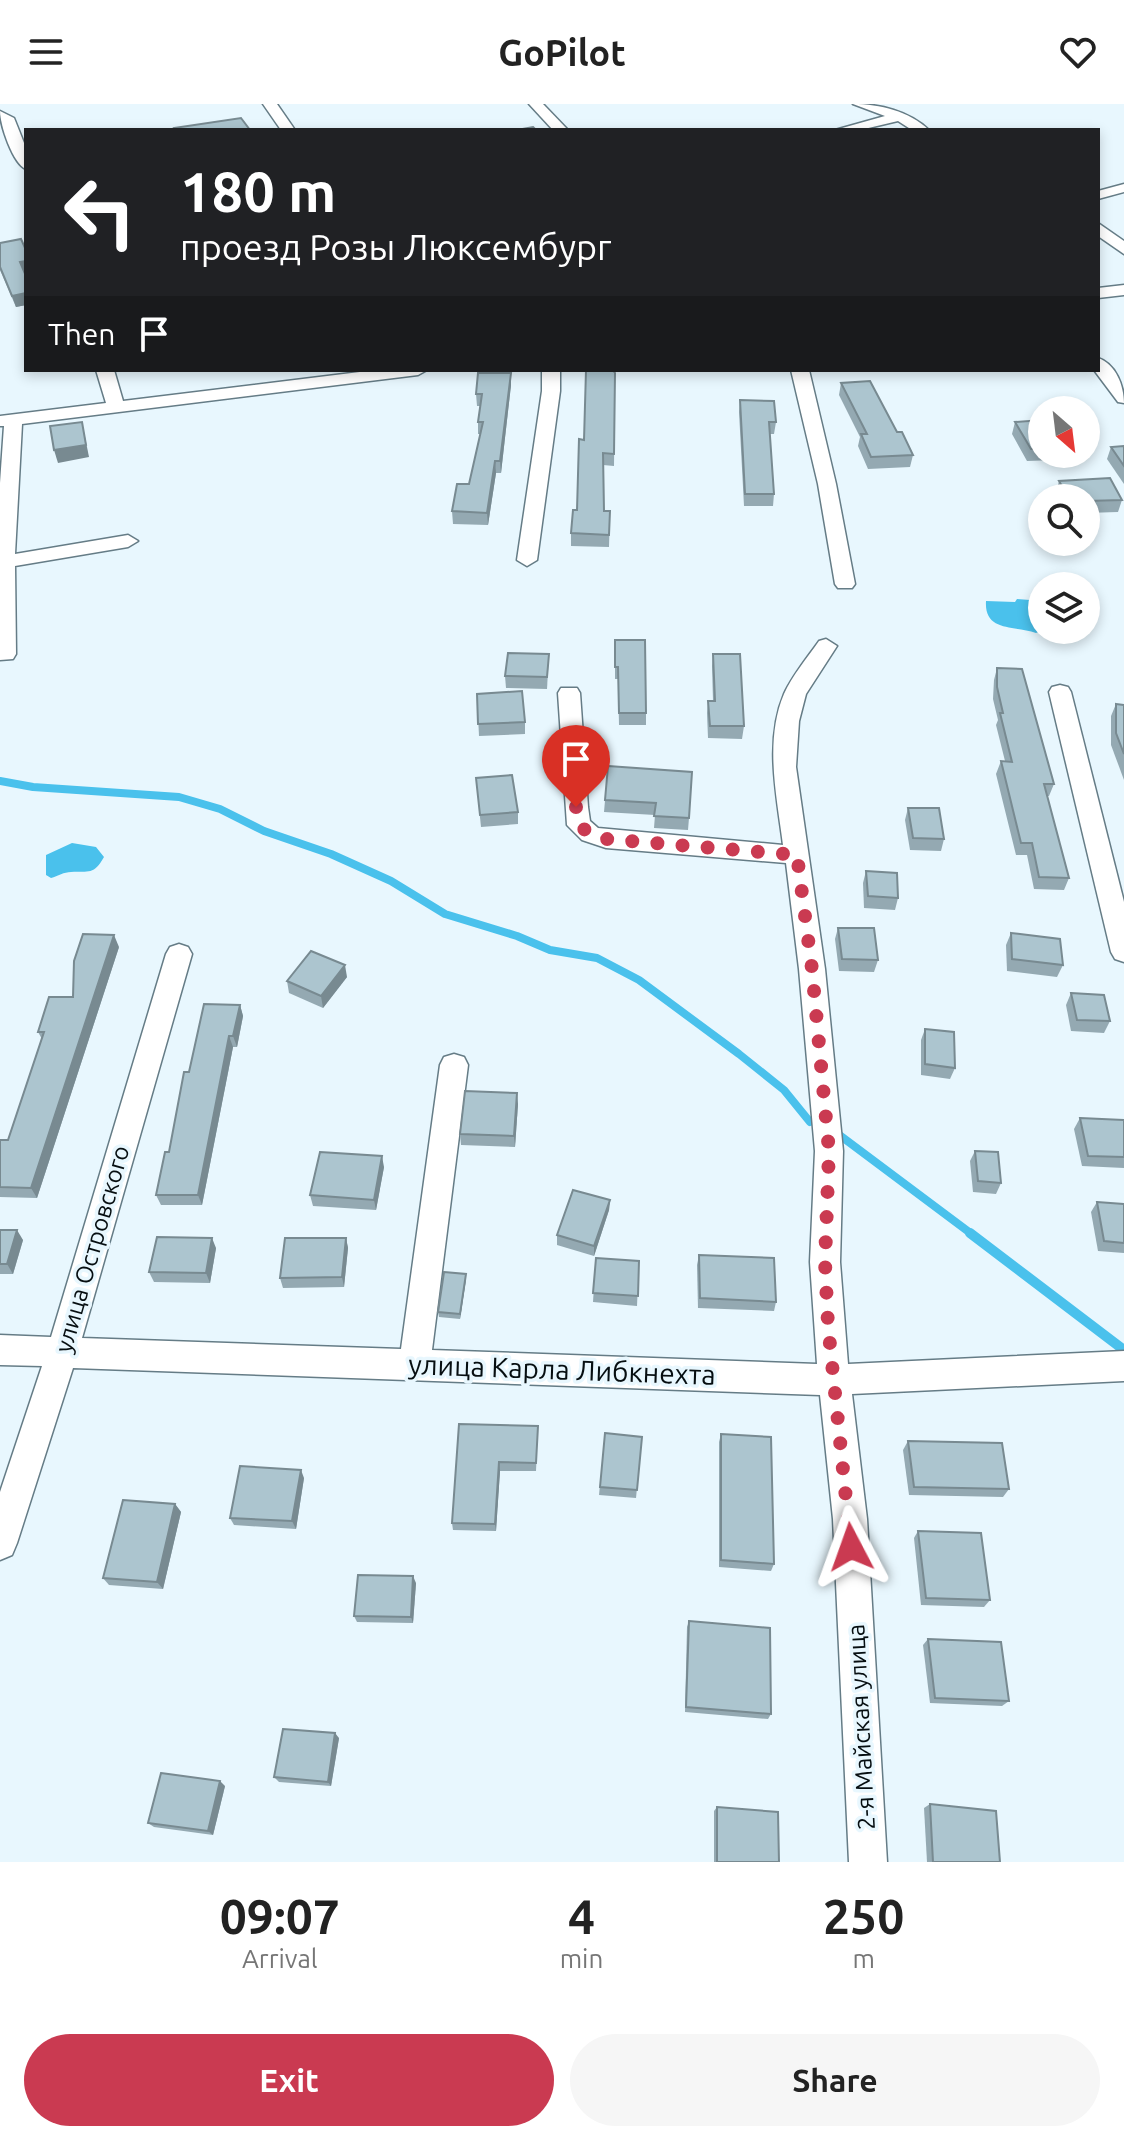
<!DOCTYPE html>
<meta charset="utf-8">
<style>
:root{--surface:#fff;--page:#f6f6f6;--text:#222;--muted:#767676;--accent:#ca3a51}
body{margin:0;font-family:Ubuntu,sans-serif;background:var(--page);color:var(--text);height:100vh;display:flex;flex-direction:column;font-size:30px;white-space:nowrap}
*{box-sizing:border-box;margin:0}
p{font-size:26px;color:var(--muted)}
.icon{flex:none;width:44px;height:44px;fill:none;stroke:currentColor;stroke-width:2;stroke-linecap:round;stroke-linejoin:round}
.map{position:relative;height:1758px;overflow:hidden}
.drawer{display:flex;flex-direction:column;background:var(--surface);flex:1}
.drawer>*{flex:none}
.guide{position:absolute;left:24px;top:24px;width:1076px;height:244px;border-radius:0px;box-shadow:0 4px 12px #0003;background:#202124;color:#fff;overflow:hidden}
.needle{width:52px;rotate:152deg}
.fabs{position:absolute;left:1028px;top:292px;display:grid;gap:16px}
.fabs a{display:grid;place-items:center;width:72px;height:72px;border-radius:50%;background:var(--surface);box-shadow:0 4px 12px #0003;font-size:40px}
.pin{position:absolute;display:grid;place-items:center;width:68px;height:68px;color:#fff;margin:-82px -34px;border-radius:50% 50% 50% 0;rotate:-45deg;box-shadow:0 0 8px #0007}
.pin .icon{rotate:45deg}
.me{position:absolute;width:88px;margin:-44px;rotate:356deg;stroke-linejoin:round;filter:drop-shadow(0 0 6px #0008)}
.turn{display:flex;align-items:center;gap:28px;height:168px;padding:0 24px;font-size:36px}
.turn .icon{width:104px;height:104px;stroke-width:2.5}
.turn b{display:block;font-size:56px;line-height:68px}
.then{display:flex;align-items:center;height:76px;padding:0 24px;background:#0003;gap:16px;font-size:30px}
.eta{display:flex;justify-content:space-evenly;align-items:center;height:136px;text-align:center}
.eta b{font-size:48px;font-weight:700;line-height:56px}
.cta{display:flex;gap:16px;margin-top:auto;padding:16px 24px}
.cta a{flex:1;height:92px;border-radius:48px;background:var(--accent);color:#fff;font-size:32px;font-weight:700;line-height:92px;text-align:center}
.cta a+a{background:var(--page);color:var(--text)}
header{display:flex;justify-content:space-between;align-items:center;height:104px;padding:0 24px;background:var(--surface);font-size:36px;font-weight:700}
.map>svg:first-child{display:block}
.water{fill:#4ac1ec}
.lines{fill:none;stroke-linecap:round;stroke-linejoin:round}
.stream-far1{stroke:#4ac1ec;stroke-width:8}
.stream{stroke:#4ac1ec;stroke-width:10}
.minor-casing{stroke:#657c86;stroke-width:3}
.minor{fill:#fff;fill-rule:evenodd}
.wall{fill:#94a9b2}
.shaded-wall{fill:#788a91}
.building{fill:#acc5cf;stroke:#788a91;stroke-width:2}
.route{stroke:#ca3a51;stroke-width:14;stroke-dasharray:0 25.2}
.labels{text-anchor:middle;dominant-baseline:central;stroke-width:7;stroke-linejoin:round;paint-order:stroke}
.street-label{font-size:24px;fill:#060e11;stroke:#e8f7fe}
.near-street-label{font-size:28px;fill:#060e11;stroke:#e8f7fe}
</style>
<header><svg class="icon" aria-label="menu" viewBox="0 0 24 24"><path d="M4 6h16M4 12h16M4 18h16"/></svg>GoPilot<svg class="icon" aria-label="heart" viewBox="0 0 24 24"><path d="M12 20l-8-8c-3-5 5-10 8-4 3-6 11-1 8 4z"/></svg></header>
<div class="map">
<svg width="1124" height="1758" viewBox="0 0 1124 1758">
<rect width="100%" height="100%" fill="#e8f7fe"/>
<!-- water -->
<g class="water">
<path d="M1017,495L1030,496L1042,503L1043,526L1036,529C1015,521 984,529 986,497L1015,498Z"/>
<path d="M72,739L96,743L104,753C94,771 89,767 71,768C64,768 58,772 51,774L46,771V751Z"/>
</g>
<g class="lines">
<!-- stream-far1 -->
<g class="stream-far1">
<path d="M0,677L33,683L179,693L220,705L264,727L331,750L391,777L445,810L517,832L550,846L597,854L639,876L739,950L784,986L810,1018"/>
<path d="M838,1030L973,1131"/>
</g>
<!-- stream -->
<path class="stream" d="M970,1129L1124,1246"/>
<!-- minor casing -->
<g class="minor-casing">
<g id="minor">
<path d="M263,0H277L295,26H281Z"/>
<path d="M529,0H543L568,26H553Z"/>
<path d="M853,0C880,0 909,7 929,26H912L898,17L860,26H835L885,12Z"/>
<path d="M0,7L14,14L26,44V65C13,60 0,21 0,7Z"/>
<path d="M1124,80V88L1098,95V87Z"/>
<path d="M1098,119L1124,137V150L1098,132Z"/>
<path d="M1124,181V191L1098,194V184Z"/>
<path d="M1098,254C1116,260 1124,282 1124,299L1118,298L1094,266H1098Z"/>
<path d="M96,266H114L123,297L376,266H427L418,271L22,320L15,450L128,431L138,437L128,443L15,462L16,550L13,555L0,556V379L4,322H0V312L106,299Z"/>
<path d="M542,266H560V287L537,456L527,462L517,456L542,287Z"/>
<path d="M791,266H809L836,380L855,480L852,484H838L835,480L818,380Z"/>
<path d="M826,535L837,542L806,590L799,617L796,663L825,865L843,1047L840,1158L848,1260L1124,1247V1277L852,1290L867,1415L887,1758H849L833,1415L820,1291L73,1264L17,1439L12,1451L0,1456V1388L42,1262L0,1261V1231L51,1233L166,850L170,843L179,840L188,843L192,850L82,1234L401,1245L440,961L444,953L454,950L464,953L468,961L432,1246L817,1260L810,1158L815,1047L799,865L786,759L606,744L582,736L567,721L558,589L561,584H577L580,589L588,703L590,717L598,724L783,741C777,693 764,637 784,590C792,572 807,554 819,537Z"/>
<path d="M1060,581L1068,583L1071,588L1124,798V858L1115,855L1111,848L1049,588L1052,583Z"/>
</g>
</g>
<!-- minor -->
<use href="#minor" class="minor"/>
</g>
<!-- wall -->
<g class="wall">
<path d="M0,139L26,172V201L16,203L0,166Z"/>
<path d="M615,269L614,362L603,361L604,407H610L609,443L571,442V429L577,406L584,336Z"/>
<path d="M841,279L897,328L913,351L910,363L868,365L858,342L860,333L839,291Z"/>
<path d="M511,281L501,369H496L488,421L453,420L452,407L469,380L480,330H478V318L480,302H477L476,290Z"/>
<path d="M740,296L776,318L774,330H770L774,390L773,402H744L739,308Z"/>
<path d="M1042,316V350H1058L1056,356L1027,357L1012,330L1015,318Z"/>
<path d="M1124,342V380L1107,355L1111,343Z"/>
<path d="M1059,377L1122,396L1118,408L1086,409V394H1058L1056,389Z"/>
<path d="M615,536L646,609V621H619L618,575H615Z"/>
<path d="M549,550L547,585L506,584L505,572Z"/>
<path d="M713,550L744,622L742,635L708,634L707,609L708,597H713L712,562Z"/>
<path d="M997,564L1054,680L1049,692H1047L1069,774L1064,786L1034,785L1027,751H1016L996,670L1001,657H1005L996,621L998,616L993,595L994,576Z"/>
<path d="M477,590L525,618V630L479,632Z"/>
<path d="M1116,600L1124,601V676L1111,641V612Z"/>
<path d="M608,662L689,714L688,726L654,724L655,711L604,708Z"/>
<path d="M476,674L518,708V720L481,723Z"/>
<path d="M908,704L944,735L941,747L910,746L905,716Z"/>
<path d="M866,767L898,794L895,806L864,804L863,779Z"/>
<path d="M838,824L878,856L874,868L839,867L835,835Z"/>
<path d="M1011,829L1063,861L1057,873L1007,867L1006,841Z"/>
<path d="M119,843L37,1094L0,1093V1036H8L42,935L38,928L73,893Z"/>
<path d="M347,873L323,904L289,889L287,877Z"/>
<path d="M1071,889L1110,917L1104,929L1071,927L1066,901Z"/>
<path d="M240,901L243,912L237,943H233L202,1101H161L156,1091L169,1048L189,968Z"/>
<path d="M925,925L955,964L950,975L921,971V936Z"/>
<path d="M518,1000L515,1043L461,1041L460,1030Z"/>
<path d="M1080,1014L1124,1016V1064L1082,1062L1074,1025Z"/>
<path d="M975,1047L1001,1079L996,1090L973,1088L970,1057Z"/>
<path d="M384,1063L376,1106L313,1102L310,1091Z"/>
<path d="M610,1096L609,1106L594,1152L557,1141V1131Z"/>
<path d="M1097,1098L1124,1100V1149L1098,1147L1091,1108Z"/>
<path d="M0,1126L23,1136L13,1170H0Z"/>
<path d="M346,1134L348,1144L344,1183L283,1184L280,1174Z"/>
<path d="M216,1144L210,1179L154,1178L149,1168Z"/>
<path d="M699,1151L776,1198L774,1207L698,1204L697,1161Z"/>
<path d="M596,1154L639,1157L637,1202L593,1198Z"/>
<path d="M466,1175L460,1215L439,1213L438,1208Z"/>
<path d="M459,1320L538,1322L536,1367H500L496,1427L453,1426L452,1419Z"/>
<path d="M605,1329L642,1333L636,1394L599,1391Z"/>
<path d="M721,1330L774,1460L771,1467L719,1463V1338Z"/>
<path d="M908,1337L1009,1385L1003,1393L909,1391L903,1346Z"/>
<path d="M304,1374L296,1425L234,1421L230,1414Z"/>
<path d="M175,1400L181,1408L163,1485L109,1481L103,1474Z"/>
<path d="M918,1427L990,1496L984,1503L921,1501L914,1434Z"/>
<path d="M416,1479L413,1519L357,1518L354,1512Z"/>
<path d="M689,1517L771,1610L768,1615L685,1608L687,1523Z"/>
<path d="M928,1535L1009,1597L1002,1602L930,1599L923,1541Z"/>
<path d="M339,1634L331,1682L279,1678L274,1673Z"/>
<path d="M225,1682L213,1731L154,1723L148,1719Z"/>
<path d="M930,1700L1000,1758H927L924,1704Z"/>
<path d="M717,1703L779,1758H714V1707Z"/>
</g>
<!-- shaded-wall -->
<g class="shaded-wall">
<path d="M26,157V169H24L20,158Z"/>
<path d="M26,189V201L16,203L12,192Z"/>
<path d="M511,269V281L501,369L500,357Z"/>
<path d="M82,318L89,353L58,359L54,346Z"/>
<path d="M495,357L496,369L488,421L487,409Z"/>
<path d="M114,831L119,843L37,1094L31,1084Z"/>
<path d="M345,861L347,873L323,904L321,892Z"/>
<path d="M240,901L243,912L237,943L233,932Z"/>
<path d="M229,932L233,943L202,1101L198,1091Z"/>
<path d="M517,989L518,1000L515,1043L514,1032Z"/>
<path d="M382,1052L384,1063L376,1106L374,1096Z"/>
<path d="M610,1096L609,1106L594,1152V1142Z"/>
<path d="M17,1126L23,1136L13,1170L7,1160Z"/>
<path d="M212,1134L216,1144L210,1179L206,1169Z"/>
<path d="M346,1134L348,1144L344,1183L342,1173Z"/>
<path d="M466,1170V1175L460,1215V1210Z"/>
<path d="M499,1358L500,1367L496,1427L495,1420Z"/>
<path d="M301,1366L304,1374L296,1425L292,1417Z"/>
<path d="M175,1400L181,1408L163,1485L157,1478Z"/>
<path d="M413,1472L416,1479L413,1519L411,1513Z"/>
<path d="M335,1629L339,1634L331,1682L328,1678Z"/>
<path d="M220,1677L225,1682L213,1731L208,1727Z"/>
</g>
<!-- building -->
<g class="building">
<path d="M241,14L250,26H175L174,24Z"/>
<path d="M533,23L536,26H517Z"/>
<path d="M21,135L26,146V157L20,158L26,172V189L12,192L0,163V139Z"/>
<path d="M586,266H613L615,269L614,350L603,349L604,407H610L609,431L571,429L573,406H577L579,335L584,336Z"/>
<path d="M478,269H511L500,357H495L487,409L452,407L457,380H469L483,318H478L482,290H476Z"/>
<path d="M870,277L897,328H902L913,351L871,353L861,330H867L841,279Z"/>
<path d="M740,296L774,297L776,318H769L774,390H745Z"/>
<path d="M1042,316V345H1031L1015,318Z"/>
<path d="M82,318L86,341L54,346L50,322Z"/>
<path d="M1124,342V362L1111,343Z"/>
<path d="M1110,374L1122,396L1086,397V394H1069L1059,377Z"/>
<path d="M615,536H645L646,609H619L618,563H615Z"/>
<path d="M508,549L549,550L547,573L505,572Z"/>
<path d="M713,550H740L744,622H710L708,597H715Z"/>
<path d="M997,564L1022,565L1054,680H1044L1069,774L1039,773L1032,739H1021L1001,657L1012,658L1000,609H1003L997,583Z"/>
<path d="M522,587L525,618L478,620L477,590Z"/>
<path d="M1116,600L1124,601V650L1116,629Z"/>
<path d="M608,662L692,668L689,714L654,712L656,699L605,696Z"/>
<path d="M512,671L518,708L480,711L476,674Z"/>
<path d="M908,704H939L944,735L913,734Z"/>
<path d="M866,767L897,769L898,794L868,792Z"/>
<path d="M838,824H874L878,856L842,855Z"/>
<path d="M1011,829L1060,835L1063,861L1012,855Z"/>
<path d="M83,830L114,831L31,1084L0,1083V1036H8L44,928H38L49,893H73L74,857Z"/>
<path d="M311,847L345,861L321,892L287,877Z"/>
<path d="M1071,889L1104,891L1110,917L1077,916Z"/>
<path d="M204,900L240,901L233,932H229L198,1091H156L165,1048H169L184,968H189Z"/>
<path d="M925,925L954,928L955,964L925,960Z"/>
<path d="M465,987L517,989L514,1032L460,1030Z"/>
<path d="M1080,1014L1124,1016V1053L1088,1052Z"/>
<path d="M975,1047L998,1048L1001,1079L978,1077Z"/>
<path d="M320,1048L382,1052L374,1096L310,1091Z"/>
<path d="M573,1086L610,1096L594,1142L557,1131Z"/>
<path d="M1097,1098L1124,1100V1139L1104,1137Z"/>
<path d="M0,1126H17L7,1160H0Z"/>
<path d="M157,1133L212,1134L206,1169L149,1168Z"/>
<path d="M285,1134H346L342,1173L280,1174Z"/>
<path d="M699,1151L774,1154L776,1198L700,1194Z"/>
<path d="M596,1154L639,1157L638,1192L593,1189Z"/>
<path d="M444,1168L466,1170L460,1210L438,1208Z"/>
<path d="M459,1320L538,1322L536,1359L499,1358L495,1420L452,1419Z"/>
<path d="M605,1329L642,1333L637,1386L600,1383Z"/>
<path d="M721,1330L771,1333L774,1460L721,1456Z"/>
<path d="M908,1337L1002,1339L1009,1385L914,1383Z"/>
<path d="M240,1362L301,1366L292,1417L230,1414Z"/>
<path d="M123,1396L175,1400L157,1478L103,1474Z"/>
<path d="M918,1427L981,1429L990,1496L926,1494Z"/>
<path d="M358,1471L413,1472L411,1513L354,1512Z"/>
<path d="M689,1517L770,1524L771,1610L686,1603Z"/>
<path d="M928,1535L1001,1538L1009,1597L935,1594Z"/>
<path d="M283,1625L335,1629L328,1678L274,1673Z"/>
<path d="M161,1669L220,1677L208,1727L148,1719Z"/>
<path d="M930,1700L996,1707L1000,1758H933Z"/>
<path d="M717,1703L778,1708L779,1758H717Z"/>
</g>
<g class="lines">
<!-- route -->
<path class="route" d="M576,703L579,721L590,730L606,735L797,751L812,865L829,1047L825,1158L828,1221L851,1443"/>
</g>
<g class="labels">
<!-- street labels -->
<g class="street-label">
<text transform="translate(92 1145) rotate(-74)">улица Островского</text>
<text transform="translate(861 1623) rotate(-93)">2-я Майская улица</text>
</g>
<!-- near-street labels -->
<g class="near-street-label">
<text transform="translate(562 1265) rotate(2)">улица Карла Либкнехта</text>
</g>
</g>
</svg>
<div class="fabs">
<a><svg class="needle" viewBox="-14 -14 28 28"><path d="M0-13l5 13h-10z" fill="#e53935"/><path d="M0 13l5-13h-10z" fill="#767676"/></svg></a>
<a><svg class="icon" aria-label="search" viewBox="0 0 24 24"><circle cx="10" cy="10" r="6"/><path d="M15 15l6 6"/></svg></a>
<a><svg class="icon" aria-label="layers" viewBox="0 0 24 24"><path d="M12 4l9 5-9 5-9-5zM3 14l9 5 9-5"/></svg></a>
</div>
<div class="pin" style="left:576px;top:703px;background:#d93025"><svg class="icon" aria-label="arrive" viewBox="0 0 24 24"><path d="M6 21V4h12l-3 4 3 4H6"/></svg></div>
<svg class="me" style="left:851px;top:1443px" viewBox="-20 -20 40 40"><path d="M0-17L14 15 0 8-14 15z" fill="#ca3a51" stroke="#fff" stroke-width="4"/></svg>
<div class="guide">
<div class="turn"><svg class="icon" aria-label="left" viewBox="0 0 24 24"><path d="M17 20v-9H6M10 6l-5 5 5 5"/></svg><div><b>180 m</b>проезд Розы Люксембург</div></div>
<div class="then">Then<svg class="icon" aria-label="arrive" viewBox="0 0 24 24"><path d="M6 21V4h12l-3 4 3 4H6"/></svg></div>
</div>
</div>
<section class="drawer">
<div class="eta">
<div><b>09:07</b><p>Arrival</p></div>
<div><b>4</b><p>min</p></div>
<div><b>250</b><p>m</p></div>
</div>
<div class="cta"><a>Exit</a><a>Share</a></div>
</section>
